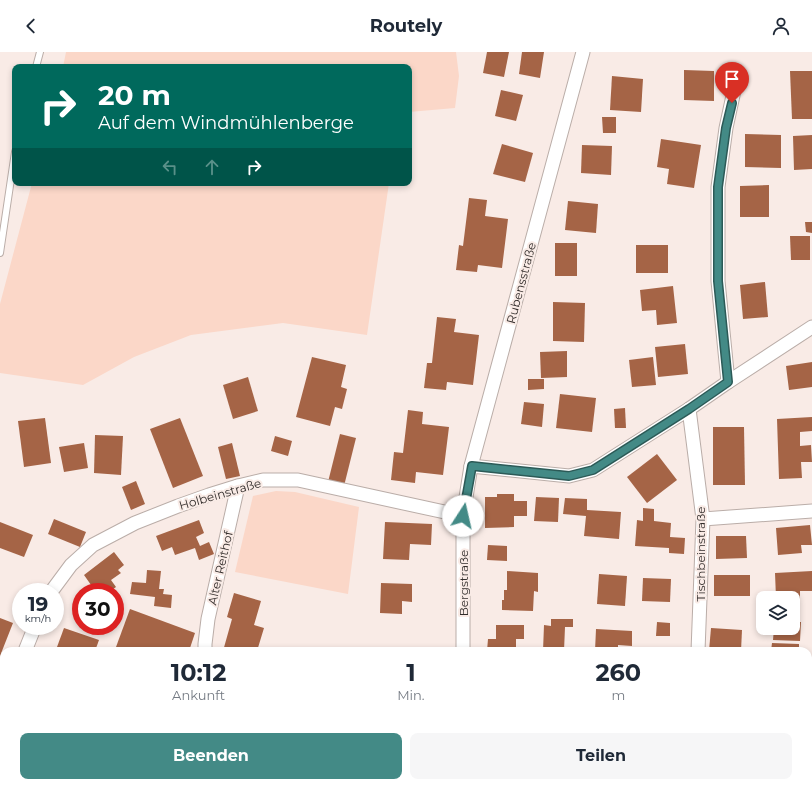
<!DOCTYPE html>
<html lang="de">
<meta charset="utf-8">
<style>
:root{--surface:#fff;--page:#f6f6f7;--text:#1f2937;--muted:#747a83;--accent:#438a86}
body{margin:0;font-family:Montserrat,sans-serif;background:var(--page);color:var(--text);height:100vh;display:flex;flex-direction:column;font-size:15px;white-space:nowrap}
*{box-sizing:border-box;margin:0}
p{font-size:13px;color:var(--muted)}
.icon{flex:none;width:22px;height:22px;fill:none;stroke:currentColor;stroke-width:2;stroke-linecap:round;stroke-linejoin:round}
.map{position:relative;flex:1;overflow:hidden}
.panel{position:absolute;left:0px;top:595px;width:812px;height:140px;display:flex;flex-direction:column;background:var(--surface);border-radius:12px 12px 0 0;box-shadow:0 2px 6px #0003}
.panel>*{flex:none}
.banner{position:absolute;left:12px;top:12px;width:400px;height:122px;border-radius:8px;box-shadow:0 2px 6px #0003;background:#00695c;color:#fff;overflow:hidden}
.fabs{position:absolute;left:756px;top:539px;display:grid;gap:8px}
.fabs a{display:grid;place-items:center;width:44px;height:44px;border-radius:8px;background:var(--surface);box-shadow:0 2px 6px #0003;font-size:20px}
.speed{position:absolute;left:12px;top:531px;display:flex;gap:8px;font-size:20px;font-weight:700;text-align:center}
.speed>*{display:grid;place-content:center;width:52px;height:52px;border-radius:50%;background:var(--surface);box-shadow:0 2px 6px #0003;line-height:1}
.speed small{font-size:10px;font-weight:400}
.speed .limit{border:6px solid #d22;background:#fff;color:#111}
.pin{position:absolute;display:grid;place-items:center;width:34px;height:34px;color:#fff;margin:-41px -17px;border-radius:50% 50% 50% 0;rotate:-45deg;box-shadow:0 0 4px #0007}
.pin .icon{rotate:45deg}
.me{position:absolute;width:44px;margin:-22px;rotate:10deg;stroke-linejoin:round;filter:drop-shadow(0 0 3px #0008)}
.turn{display:flex;align-items:center;gap:14px;height:84px;padding:0 20px;font-size:18px}
.turn .icon{width:52px;height:52px;stroke-width:2.5}
.turn b{display:block;font-size:28px;line-height:34px}
.lanes{display:flex;align-items:center;height:38px;padding:0 20px;background:#0003;justify-content:center;gap:20px;direction:ltr}
.lanes .off{opacity:.35}
.eta{display:flex;justify-content:space-evenly;align-items:center;height:68px;text-align:center}
.eta b{font-size:24px;font-weight:700;line-height:28px}
.button{display:flex;gap:8px;margin-top:auto;padding:8px 20px}
.button a{flex:1;height:46px;border-radius:8px;background:var(--accent);color:#fff;font-size:16px;font-weight:700;line-height:46px;text-align:center}
.button a+a{background:var(--page);color:var(--text)}
header{display:flex;justify-content:space-between;align-items:center;height:52px;padding:0 20px;background:var(--surface);font-size:18px;font-weight:700}
.map>svg:first-child{display:block}
.green{fill:#fbd7c8}
.building{fill:#a56446}
.lines{fill:none;stroke-linecap:round;stroke-linejoin:round}
.lane-casing{stroke:#baada8;stroke-width:8}
.street-casing{stroke:#baada8;stroke-width:15}
.lane{stroke:#fff;stroke-width:6}
.street{stroke:#fff;stroke-width:13}
.route-casing{stroke:#2c5a57;stroke-width:10}
.route{stroke:#438a86;stroke-width:7}
.labels{text-anchor:middle;dominant-baseline:central;stroke-width:4;stroke-linejoin:round;paint-order:stroke}
.street-label{font-size:12px;fill:#322d2b;stroke:#f9ebe6}
</style>
<header><svg class="icon" aria-label="back" viewBox="0 0 24 24"><path d="M15 5l-7 7 7 7"/></svg>Routely<svg class="icon" aria-label="person" viewBox="0 0 24 24"><circle cx="12" cy="8" r="4"/><path d="M4 21q1-7 8-7t8 7"/></svg></header>
<div class="map">
<svg width="812" height="735" viewBox="0 0 812 735">
<rect width="100%" height="100%" fill="#f9ebe6"/>
<!-- green -->
<g class="green">
<path d="M66,0H456L459,24L455,56L409,60V15H63Z"/>
<path d="M32,131H389L367,283L283,271L191,283L134,305L83,333L0,321V252Z"/>
<path d="M276,439L295,440L359,455L348,542L235,520L253,444Z"/>
</g>
<!-- building -->
<g class="building">
<path d="M487,0H509L504,25L483,21Z"/>
<path d="M522,0H544L540,26L519,22Z"/>
<path d="M684,18L714,19V49L684,48Z"/>
<path d="M790,19H812V67H792Z"/>
<path d="M612,24L643,27L641,60L610,58Z"/>
<path d="M501,38L523,43L516,69L495,64Z"/>
<path d="M602,65H616V81H603Z"/>
<path d="M745,82L781,83V116L745,115Z"/>
<path d="M812,83V117L794,118L793,84Z"/>
<path d="M661,87L701,93L694,136L667,132L669,117L657,115Z"/>
<path d="M502,92L533,101L525,130L493,122Z"/>
<path d="M582,93L612,94L611,123L581,121Z"/>
<path d="M769,133V165H740V134Z"/>
<path d="M469,146L487,148L485,164L508,167L502,216L478,213L477,220L456,218L459,193L463,194Z"/>
<path d="M568,149L598,152L596,181L565,178Z"/>
<path d="M805,170H812V181L806,180Z"/>
<path d="M790,184H810V208H791Z"/>
<rect x="555" y="191" width="22" height="33"/>
<rect x="636" y="193" width="32" height="28"/>
<path d="M765,230L768,265L743,267L740,233Z"/>
<path d="M673,234L677,271L657,273L656,258L642,259L640,238Z"/>
<path d="M553,250L585,251L584,290L553,289Z"/>
<path d="M437,265L456,267L454,280L479,283L473,333L447,330L446,338L424,336L427,311H432Z"/>
<path d="M685,292L688,322L658,325L655,295Z"/>
<path d="M567,299V325L541,326L540,300Z"/>
<path d="M312,305L346,313L341,335L347,337L342,357L335,355L330,374L296,365Z"/>
<path d="M653,305L656,333L632,335L629,308Z"/>
<path d="M812,310V335L789,338L786,314Z"/>
<path d="M248,325L258,359L233,367L223,333Z"/>
<path d="M528,327H544V337L528,338Z"/>
<path d="M560,342L596,346L592,380L556,376Z"/>
<path d="M524,350L544,352L542,375L521,372Z"/>
<path d="M625,356L626,376H615L614,357Z"/>
<path d="M408,358L423,360L422,372L449,375L443,423L416,420L415,431L391,428L394,400L403,401Z"/>
<path d="M812,365V379L800,380V394L811,393L812,410H801L802,426L779,427L777,367Z"/>
<path d="M45,366L51,411L24,415L18,369Z"/>
<path d="M180,366L203,424L173,436L150,377Z"/>
<path d="M713,375H744L745,433H713Z"/>
<path d="M340,382L356,386L344,434L328,430Z"/>
<path d="M95,383L123,384L121,423L94,421Z"/>
<path d="M275,384L292,389L288,404L271,399Z"/>
<path d="M84,391L88,416L64,420L59,395Z"/>
<path d="M232,391L240,424L226,427L218,395Z"/>
<path d="M657,402L677,428L647,451L627,425Z"/>
<path d="M136,429L145,452L131,458L122,435Z"/>
<path d="M497,442H514V449H527V464H514V475L485,476V445H497Z"/>
<path d="M536,445L559,446L558,470L534,469Z"/>
<path d="M565,446L587,447V458L621,460L619,487L584,484L586,464L563,462Z"/>
<path d="M643,456L654,457V469L671,471L670,485L685,486L684,502L669,501V496L635,494L637,468L643,469Z"/>
<path d="M54,467L86,480L80,495L48,482Z"/>
<path d="M199,468L204,481L196,485L200,494L209,490L214,502L199,508L195,496L175,503L172,495L162,499L156,484Z"/>
<path d="M0,470L33,483L24,505L0,496Z"/>
<path d="M385,470L432,472L431,493L410,492L409,508L383,507Z"/>
<path d="M810,473L812,493H801L802,501L778,503L776,476Z"/>
<path d="M716,484H746L747,506L716,507Z"/>
<path d="M488,493L507,494V509L487,508Z"/>
<path d="M114,500L124,513L118,518L121,521L111,528L116,535L109,540H96L84,523Z"/>
<path d="M147,518L161,519L159,537H164L163,542L172,543L171,556L154,554L155,545L130,542L132,530L146,531Z"/>
<path d="M507,519L538,521V540L534,539L533,559L502,558V548H504V538H507Z"/>
<path d="M812,519V539H800V548L793,549V546H776L775,521Z"/>
<path d="M599,522L627,524L625,554L597,552Z"/>
<rect x="714" y="523" width="36" height="21"/>
<path d="M643,526L671,527L670,550L642,549Z"/>
<path d="M381,531L412,532V550L402,549V562L380,561Z"/>
<path d="M234,541L261,549L254,573L264,576L257,599H223L232,567L227,565Z"/>
<path d="M130,557L195,581L189,599H128L116,595Z"/>
<path d="M0,566L13,571L0,604Z"/>
<path d="M551,567H573V575H565L564,599H543L544,573L551,574Z"/>
<path d="M657,570L670,571V584H656Z"/>
<path d="M793,570H801L800,589L773,588L774,576H793Z"/>
<path d="M496,573H524V587H516V599H487L488,587H496Z"/>
<path d="M64,576L99,588L95,599H69L57,595Z"/>
<path d="M711,576L742,578L741,599H709Z"/>
<path d="M596,577L632,579V594L618,593V599H595Z"/>
<path d="M772,591L799,592V599H771Z"/>
<rect x="373" y="597" width="32" height="2"/>
<path d="M808,676H812V702L808,701Z"/>
<path d="M45,731H73L71,735H53Z"/>
<path d="M204,731H241L239,735H202Z"/>
<path d="M600,731H635V735H599Z"/>
<path d="M722,731L744,734V735H722Z"/>
</g>
<g class="lines">
<!-- lane casing -->
<g class="lane-casing">
<g id="lane">
<path d="M36,15L40,0"/>
<path d="M0,201L15,100"/>
</g>
</g>
<!-- street casing -->
<g class="street-casing">
<g id="street">
<path d="M728,330L718,229V135L726,76L737,25"/>
<path d="M689,357L703,467L698,599"/>
<path d="M471,414L569,424L593,418L689,357L728,330L812,275"/>
<path d="M703,467L812,459"/>
<path d="M51,540L71,513L93,493L135,471L178,454L209,443L238,434L263,428H298L463,464"/>
<path d="M25,599L35,574"/>
<path d="M205,599V592L208,567L238,434"/>
<path d="M463,599V464L471,414L583,0"/>
<path d="M808,641H812"/>
<path d="M0,660L4,650"/>
<path d="M273,735L274,731"/>
<path d="M463,735V731"/>
<path d="M684,735L685,731"/>
</g>
</g>
<!-- lane -->
<use href="#lane" class="lane"/>
<!-- street -->
<use href="#street" class="street"/>
</g>
<g class="lines">
<!-- route casing -->
<g class="route-casing">
<path id="route" d="M463,464L472,414L569,424L593,418L689,357L728,330L718,229V135L726,76L732,51"/>
</g>
<!-- route -->
<use href="#route" class="route"/>
</g>
<g class="labels">
<!-- street labels -->
<g class="street-label">
<text transform="translate(521 231) rotate(-75)">Rubensstraße</text>
<text transform="translate(220 442) rotate(-16)">Holbeinstraße</text>
<text transform="translate(700 502) rotate(-90)">Tischbeinstraße</text>
<text transform="translate(220 516) rotate(-77)">Alter Reithof</text>
<text transform="translate(463 531) rotate(-90)">Bergstraße</text>
</g>
</g>
</svg>
<div class="fabs">
<a><svg class="icon" aria-label="layers" viewBox="0 0 24 24"><path d="M12 4l9 5-9 5-9-5zM3 14l9 5 9-5"/></svg></a>
</div>
<div class="speed"><div>19<small>km/h</small></div><div class="limit">30</div></div>
<div class="pin" style="left:732px;top:51px;background:#d93025"><svg class="icon" aria-label="arrive" viewBox="0 0 24 24"><path d="M6 21V4h12l-3 4 3 4H6"/></svg></div>
<svg class="me" style="left:463px;top:464px" viewBox="-20 -20 40 40"><circle r="19" fill="#fff"/><path d="M0-13L10 11 0 6-10 11z" fill="#438a86"/></svg>
<div class="banner">
<div class="turn"><svg class="icon" aria-label="right" viewBox="0 0 24 24"><path d="M7 20v-9h11M14 6l5 5-5 5"/></svg><div><b>20 m</b>Auf dem Windmühlenberge</div></div>
<div class="lanes"><svg class="icon off" aria-label="left" viewBox="0 0 24 24"><path d="M17 20v-9H6M10 6l-5 5 5 5"/></svg><svg class="icon off" aria-label="ahead" viewBox="0 0 24 24"><path d="M12 20V5M6 11l6-6 6 6"/></svg><svg class="icon" aria-label="right" viewBox="0 0 24 24"><path d="M7 20v-9h11M14 6l5 5-5 5"/></svg></div>
</div>
<section class="panel">
<div class="eta">
<div><b>10:12</b><p>Ankunft</p></div>
<div><b>1</b><p>Min.</p></div>
<div><b>260</b><p>m</p></div>
</div>
<div class="button"><a>Beenden</a><a>Teilen</a></div>
</section>
</div>
